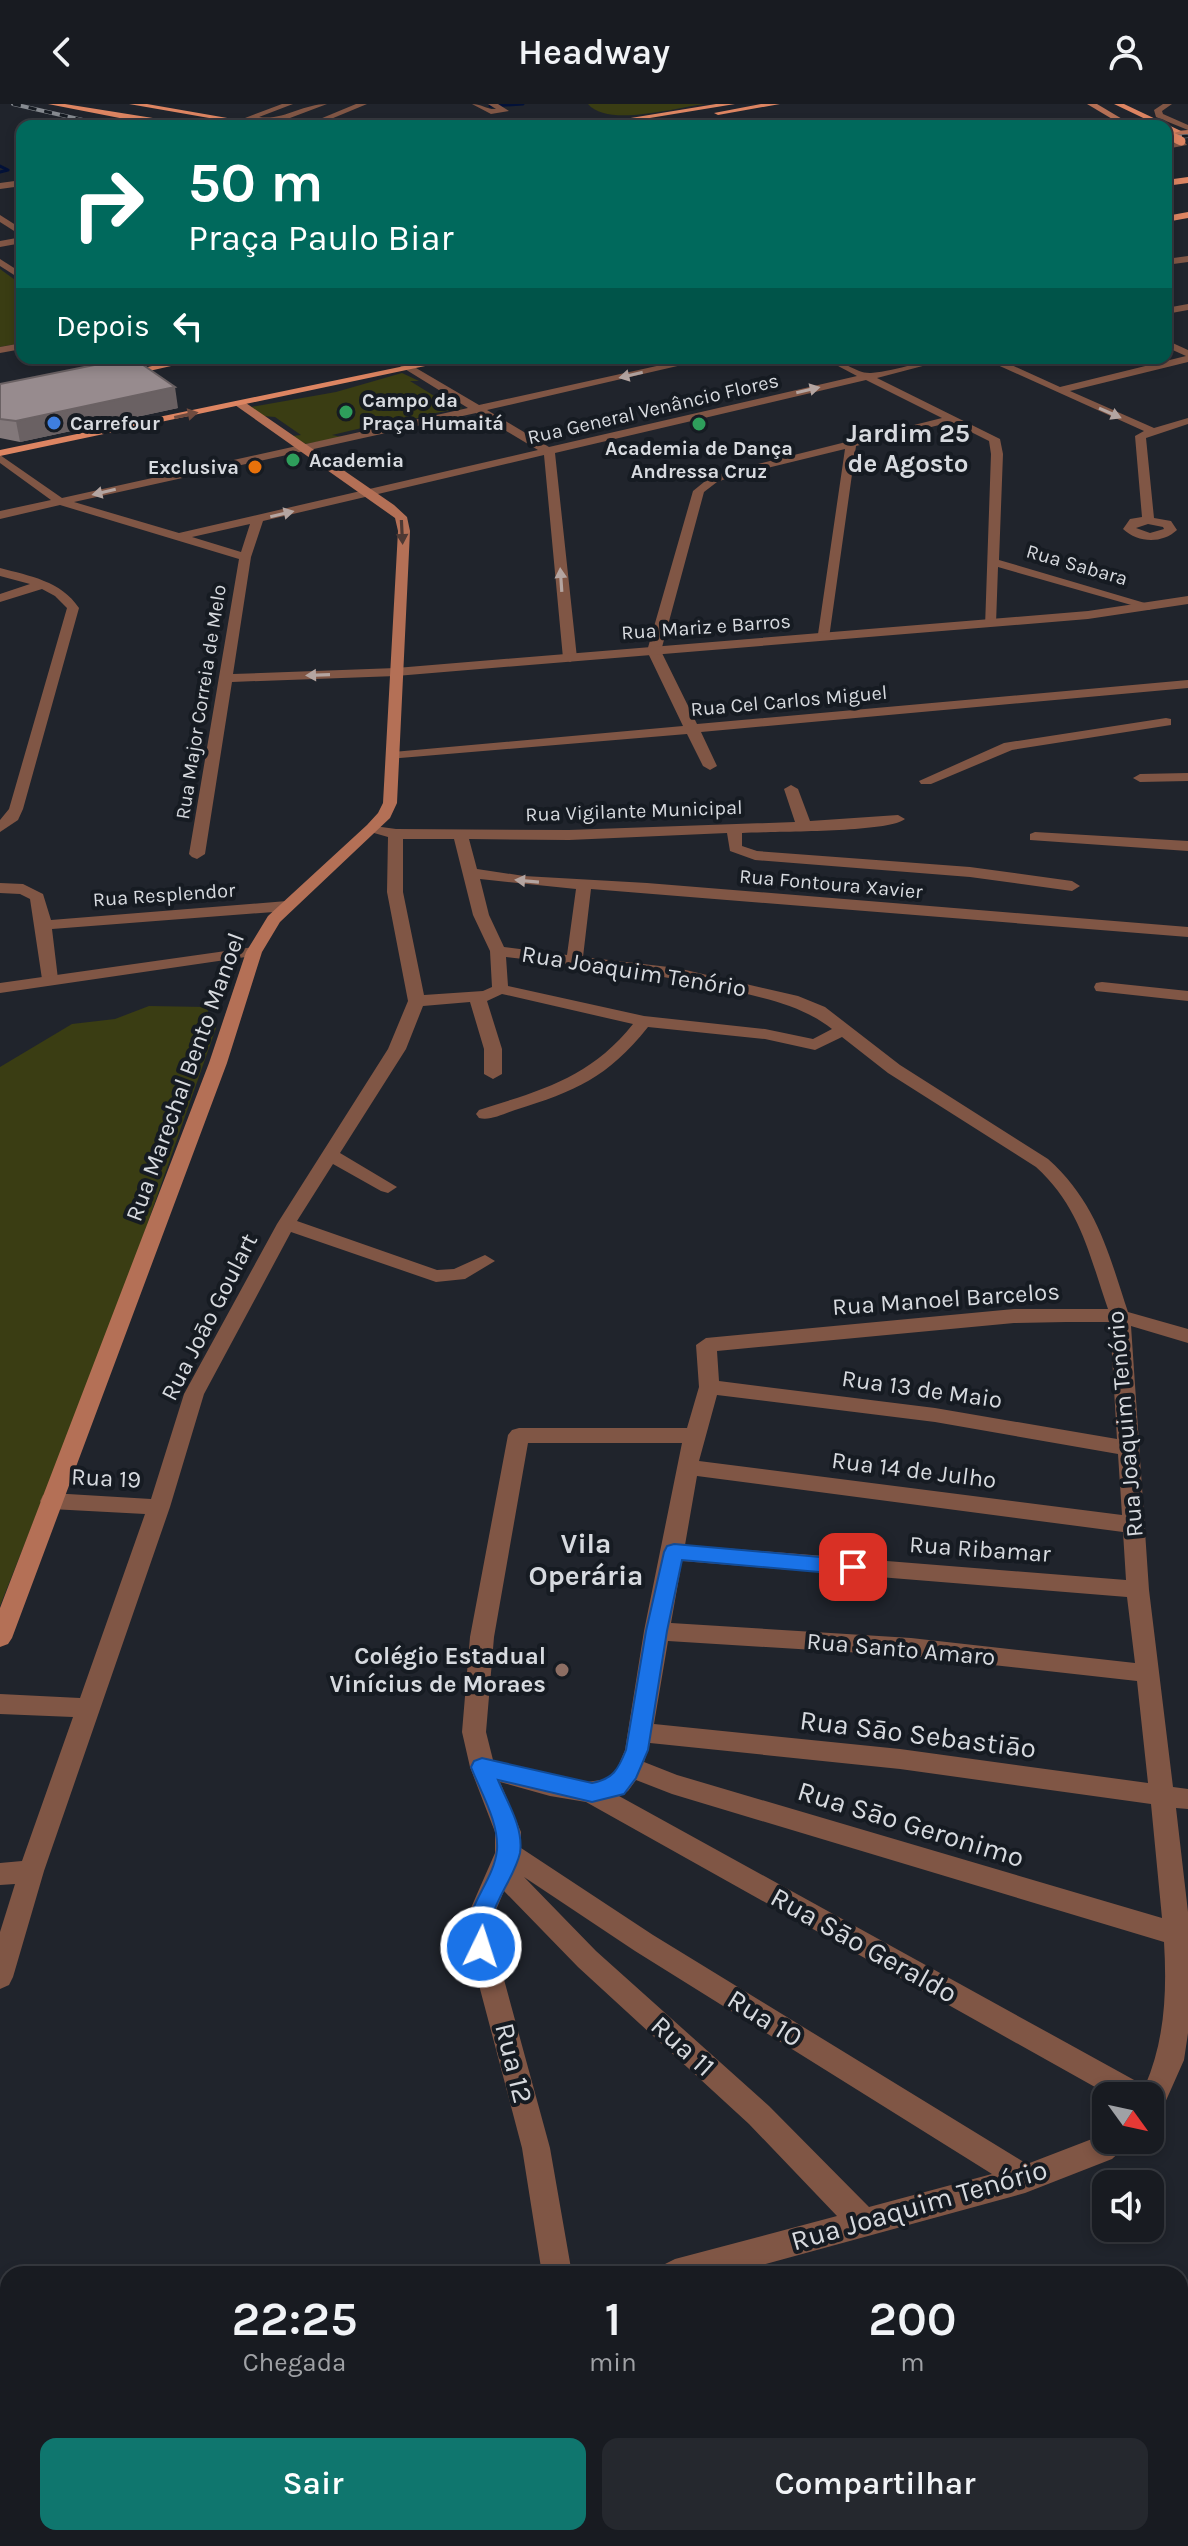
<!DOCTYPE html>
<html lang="pt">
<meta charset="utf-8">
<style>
:root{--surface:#181b21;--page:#25282e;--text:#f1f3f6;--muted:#9fa1a5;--line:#36393f;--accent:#0f766e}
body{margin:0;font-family:Karla,sans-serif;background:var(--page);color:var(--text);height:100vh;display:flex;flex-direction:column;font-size:30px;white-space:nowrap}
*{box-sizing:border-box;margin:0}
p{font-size:26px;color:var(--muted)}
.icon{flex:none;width:44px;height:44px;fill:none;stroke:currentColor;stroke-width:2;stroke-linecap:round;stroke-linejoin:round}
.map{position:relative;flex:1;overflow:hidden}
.details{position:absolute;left:0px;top:2162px;width:1188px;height:280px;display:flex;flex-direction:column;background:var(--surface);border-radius:24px 24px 0 0;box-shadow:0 4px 12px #0003,0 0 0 2px var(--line)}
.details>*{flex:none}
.hud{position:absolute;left:16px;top:16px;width:1156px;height:244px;border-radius:16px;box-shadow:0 4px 12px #0003,0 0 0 2px var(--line);background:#00695c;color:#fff;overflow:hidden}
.needle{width:52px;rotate:123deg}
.fabs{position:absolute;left:1092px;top:1978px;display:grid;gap:16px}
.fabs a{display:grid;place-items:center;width:72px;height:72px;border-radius:16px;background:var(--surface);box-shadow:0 4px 12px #0003,0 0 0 2px var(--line);font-size:40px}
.pin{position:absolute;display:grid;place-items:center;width:68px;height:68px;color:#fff;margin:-34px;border-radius:16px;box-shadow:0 4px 12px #0006}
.me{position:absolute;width:88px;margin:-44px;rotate:4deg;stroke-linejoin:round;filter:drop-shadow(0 0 6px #0008)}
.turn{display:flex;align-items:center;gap:28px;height:168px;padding:0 40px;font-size:36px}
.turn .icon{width:104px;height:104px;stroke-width:2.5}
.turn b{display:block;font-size:56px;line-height:68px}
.then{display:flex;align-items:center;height:76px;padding:0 40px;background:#0003;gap:16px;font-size:30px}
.eta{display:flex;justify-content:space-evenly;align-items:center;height:136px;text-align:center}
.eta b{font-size:48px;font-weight:600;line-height:56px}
.primary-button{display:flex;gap:16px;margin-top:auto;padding:16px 40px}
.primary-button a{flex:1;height:92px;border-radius:16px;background:var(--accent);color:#fff;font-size:32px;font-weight:600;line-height:92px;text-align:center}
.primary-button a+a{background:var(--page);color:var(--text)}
header{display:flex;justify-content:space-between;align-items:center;height:104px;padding:0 40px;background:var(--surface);font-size:36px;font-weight:600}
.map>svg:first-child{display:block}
.green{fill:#3a3d13}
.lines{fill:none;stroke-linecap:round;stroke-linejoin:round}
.stream{stroke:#021138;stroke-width:3}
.minor{fill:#805645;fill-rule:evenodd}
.tertiary{fill:#805645;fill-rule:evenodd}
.secondary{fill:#b47056;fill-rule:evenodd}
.primary{fill:#dd8562;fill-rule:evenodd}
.rail-casing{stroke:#868a90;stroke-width:4}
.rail{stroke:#161b22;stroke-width:3;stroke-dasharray:8;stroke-linecap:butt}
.primary-bridge{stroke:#dd8562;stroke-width:9}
.wall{fill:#82787a}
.shaded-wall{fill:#6a6163}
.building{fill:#978b8e;stroke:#6a6163;stroke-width:2}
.oneway{fill:#b4a5a1}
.oneway2{fill:#704b3f}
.oneway3{fill:#4d3934}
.route{fill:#1a73e8;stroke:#114b97;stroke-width:2}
.leisure-dot{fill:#2e9e5b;stroke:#161b22;stroke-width:3}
.shop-dot{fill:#3f7fe0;stroke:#161b22;stroke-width:3}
.food-dot{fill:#e8710a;stroke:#161b22;stroke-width:3}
.education-dot{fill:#8d6e63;stroke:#161b22;stroke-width:3}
.labels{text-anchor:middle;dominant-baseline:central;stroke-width:8;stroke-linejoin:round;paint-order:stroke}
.far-poi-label{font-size:20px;font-weight:bold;fill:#d7dadf;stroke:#161b22;text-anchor:start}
.far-street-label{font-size:20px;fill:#d7dadf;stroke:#161b22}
.street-label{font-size:24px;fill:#d7dadf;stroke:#161b22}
.poi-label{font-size:24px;font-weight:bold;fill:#d7dadf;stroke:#161b22;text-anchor:end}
.far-district-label{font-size:26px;font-weight:bold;fill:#d7dadf;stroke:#161b22}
.quarter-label{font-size:28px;font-weight:bold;fill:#d7dadf;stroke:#161b22}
.near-street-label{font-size:28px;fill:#d7dadf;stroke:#161b22}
</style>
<header><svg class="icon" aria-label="back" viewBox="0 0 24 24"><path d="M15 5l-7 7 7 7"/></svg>Headway<svg class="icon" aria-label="person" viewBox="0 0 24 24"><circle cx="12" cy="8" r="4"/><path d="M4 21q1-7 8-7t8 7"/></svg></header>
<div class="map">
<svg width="1188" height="2442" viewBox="0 0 1188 2442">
<rect width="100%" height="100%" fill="#20242c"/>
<!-- green -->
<g class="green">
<path d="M588,0H706C676,3 608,24 588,0Z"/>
<path d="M0,165L22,181V239L0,243Z"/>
<path d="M402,269L419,277H410L449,301L463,304L425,311L435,312C415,314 397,317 377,321L389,323H366L332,331L342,333L306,340L292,332L301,331L275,313L263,312L251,303L336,288Z"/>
<path d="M149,902L206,903L216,924L114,1215L0,1502V963L72,920L115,915Z"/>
</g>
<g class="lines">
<!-- stream -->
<g class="stream">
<path d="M490,2L523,0"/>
<path d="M0,62L8,66L0,68"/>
</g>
<!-- minor -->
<g class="minor">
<path d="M282,0H293L259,13C283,17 302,0 327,0L282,17L303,22H284L245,14Z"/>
<path d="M356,0H367L314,22H303Z"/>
<path d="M472,0C481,0 488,6 496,5L488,0H498L509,7L491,10Z"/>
<path d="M1163,0H1172L1162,7L1163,10L1188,21V26L1156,13L1154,6Z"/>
<path d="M1184,37L1187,41L1166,45V41Z"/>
<path d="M22,76V82L0,85V79Z"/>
<path d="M0,111L22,125V132L0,118Z"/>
<path d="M22,133V139L0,143V137Z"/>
<path d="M1188,152V158L1166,161V155Z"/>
<path d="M0,155L22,169V176L0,162Z"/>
<path d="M1188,200V206L1166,210V204Z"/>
<path d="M1166,236L1188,246V258L1070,287L1154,324L1188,314V320L1146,334L1154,414L1171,417L1177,426C1162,440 1138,439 1123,425L1130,415L1142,413L1135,332L1144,327L982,254H996L1060,283L1186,252L1166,243ZM1148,420L1163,423L1164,425L1150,429L1136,424Z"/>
<path d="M22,239V245L0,249V243Z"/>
<path d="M387,254H399L479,301L693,254H712L487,306L549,343L857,272L823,254C841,254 856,270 871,269C899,267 925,254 953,254L877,274L1000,335L1003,350L999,456L1155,502L1149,506L998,463L996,520L985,523L991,350L989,337L951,318L856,342L829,534L817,537L845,345L734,372L717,378L704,388L661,547L697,620L1188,576V584L701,628L717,662L710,666L703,662L687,630L388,655L386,652L393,648L683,622L647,547L693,387L709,374L726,368L942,314L866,276L555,349L577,554L570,558L563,554L544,351L263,417L251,453L233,570L396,564L403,568L396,572L232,578L205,750L197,755L192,753L189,750L239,455L60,401L0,415V407L51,396L0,359V351L62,394L468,304ZM476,309L538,346L179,429L74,398ZM250,420L241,448L192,433Z"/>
<path d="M0,464C30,472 61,477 79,504L23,705L18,716L0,728V716L9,705L67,504L55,492L42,485L0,498V490L30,480L0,472Z"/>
<path d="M1166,614L1171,615V621L1012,646L931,680H921L919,677L1004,639Z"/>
<path d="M1188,669V677L1140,678L1133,674L1140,670Z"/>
<path d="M791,681L798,685L810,717L898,711L905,715C888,729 771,727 742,729V742L757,747L970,763L1072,777L1080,782L1072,787L970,773L755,756L730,747L727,729L569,736L469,735L477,765L524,772L647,779L1188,823V833L591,785L583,853L677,864L798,892L825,903L900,961L1048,1055C1097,1099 1108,1148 1128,1208L1188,1225V1239L1131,1222L1149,1486L1173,1683L1188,1685V1705L1176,1704L1188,1808V1929L1184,1956L1160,2010L1150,2014V1992H1111L586,1698L550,1692L500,1678L521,1728V1744L653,1831L1027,2060L1092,2035L1106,2025V2036H1127L1123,2045L1112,2055L1025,2089L729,2170H660L665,2160L675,2155L837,2112L749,2020L578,1863L504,1787L493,1813L491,1828L550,2044L572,2170H542L522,2044L465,1828L467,1813L495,1749V1728L470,1663L462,1628L470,1533L508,1331L512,1326L519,1324H687L699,1283L696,1241L706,1234L1014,1205H1108C1089,1150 1080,1103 1036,1063L888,969L842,933L815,946L765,935L648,923C607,974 576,987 515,1006C503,1010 490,1017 479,1014L476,1010L479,1006C542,986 590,974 633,920L502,890L487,897L502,945V970L493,975L484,970V945L470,898L423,902L406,945L340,1049L397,1083L388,1089L381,1087L333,1060L297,1117L437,1166L454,1165L485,1151L495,1157L465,1175L436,1178L291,1128L204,1290L170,1403L44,1767L13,1873L9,1881L0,1885V1828L15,1780L0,1781V1759L22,1757L73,1613L0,1610V1590L80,1594L145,1410L51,1405L43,1403L40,1397L43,1391L51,1389L151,1395L184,1290L277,1120L388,945L408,897L387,788L388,733L367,727V721L396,725L569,726L795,718L784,685ZM403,735H454L473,811L490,847L492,883L483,887L424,891L403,788ZM480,775L576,785L567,851L504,843L489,811ZM506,853C582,862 657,869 730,886C767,895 801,901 832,925L813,935L765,925L644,912L508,882ZM1066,1218H1110L1117,1335L935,1304L719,1277L717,1247L1014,1219ZM717,1291L935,1318L1118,1350L1122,1411L699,1357ZM528,1339H682L644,1527L625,1646L617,1665L607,1675L587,1678L550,1672L493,1656L486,1628L494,1533ZM697,1372L1123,1428L1126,1476L685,1441ZM682,1457L1127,1493L1135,1559L911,1534L671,1519ZM668,1537L911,1552L1137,1577L1148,1679L900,1645L654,1620ZM650,1639L900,1665L1151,1700L1162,1814L677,1671L644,1658ZM636,1676L672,1690L1164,1838C1167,1887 1165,1936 1145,1982L619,1692L628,1687ZM524,1773L635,1847L992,2070L869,2103L769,2002L596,1847Z"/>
<path d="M1035,728L1188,737V747L1030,736V730Z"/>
<path d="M0,779L23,780L43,790L51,816L287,797L295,802L287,807L52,825L58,875L50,880L42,875L30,795L20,790L0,789Z"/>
<path d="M1102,878L1188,887V897L1096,887L1094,883L1096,879Z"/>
<path d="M1188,2239V2269L1180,2271V2241Z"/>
<path d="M8,2299V2331L0,2333V2301Z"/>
<path d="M648,2434H686L683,2442H645Z"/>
</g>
<!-- tertiary -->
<g class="tertiary">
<path d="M1188,492V500L1088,515L396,572L389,568L396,564L1088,507Z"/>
<path d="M254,843L260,845V851L0,889V879Z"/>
</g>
<!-- secondary -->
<g class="secondary">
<path d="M1087,0H1097L1134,22H1124Z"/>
<path d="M132,13L164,20L168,22L135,17Z"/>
<path d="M1188,26V30L1166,32V28Z"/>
<path d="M235,297H243L394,401L407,413L410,427L397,699L390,714L280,818L262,848L227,959L12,1534L8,1540L0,1543V1504L209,959L246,848L268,812L367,721L378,709L383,699L398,427L395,414L235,301Z"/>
</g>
<!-- primary -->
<g class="primary">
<path d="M48,0H65L203,22L135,17Z"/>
<path d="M129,0H147L273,22H255Z"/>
<path d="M716,0H735L601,22H582Z"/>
<path d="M761,0H780L718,11L714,9Z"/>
<path d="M1114,0H1124L1181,27L1174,29L1166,22H1160Z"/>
<path d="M1188,73V79L1166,82V76Z"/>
<path d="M1188,108V114L1166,118V112Z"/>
<path d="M186,254H206L123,273L118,270Z"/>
<path d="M443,254H463L0,352V346Z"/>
</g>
<!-- rail casing -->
<g class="rail-casing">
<g id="rail">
<path d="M13,0L109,22"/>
<path d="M1166,34L1188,32"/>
</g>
</g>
<!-- rail -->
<use href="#rail" class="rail"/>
<!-- primary-bridge -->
<path class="primary-bridge" d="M1166,30L1181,37"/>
</g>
<!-- wall -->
<path class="wall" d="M0,280L178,304L20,338L0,334Z"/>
<!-- shaded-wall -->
<path class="shaded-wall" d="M175,283L178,304L20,338L16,317Z"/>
<!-- building -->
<path class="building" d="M129,254H133L175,283L16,317L0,315V280Z"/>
<!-- one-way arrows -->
<defs><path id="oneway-solid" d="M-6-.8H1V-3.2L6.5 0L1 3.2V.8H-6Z" transform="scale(2)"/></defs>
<g class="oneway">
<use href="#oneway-solid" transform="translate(631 271) rotate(167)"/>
<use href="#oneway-solid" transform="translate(808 286) rotate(-13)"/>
<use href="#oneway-solid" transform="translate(1110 309) rotate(24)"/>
<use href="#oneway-solid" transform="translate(104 388) rotate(167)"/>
<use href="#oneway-solid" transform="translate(282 410) rotate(-13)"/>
<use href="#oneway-solid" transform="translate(561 476) rotate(-94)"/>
<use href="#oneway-solid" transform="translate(318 571) rotate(178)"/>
<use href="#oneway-solid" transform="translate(527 777) rotate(-175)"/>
</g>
<use class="oneway2" href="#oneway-solid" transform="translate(186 311) rotate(-12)"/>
<use class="oneway3" href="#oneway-solid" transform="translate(402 428) rotate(87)"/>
<!-- route -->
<path class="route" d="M674,1440L853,1456L860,1458L863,1463L860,1469L853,1471L682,1456L667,1527L648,1646L636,1674L624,1690L592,1698L498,1676C507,1698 524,1724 520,1749C515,1771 498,1791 492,1813C488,1827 495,1839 490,1851L481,1854L473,1851C454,1809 493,1784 497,1746C499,1718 481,1689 471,1663L474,1657L482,1654L592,1679C613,1675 618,1666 626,1646L646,1527L664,1448L667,1442Z"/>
<!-- markers -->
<g class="leisure-dot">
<circle cx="346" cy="308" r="8"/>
<circle cx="699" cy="320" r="8"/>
<circle cx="293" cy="356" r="8"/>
</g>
<circle class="shop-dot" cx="54" cy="319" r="8"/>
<circle class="food-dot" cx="255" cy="363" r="8"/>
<circle class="education-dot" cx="562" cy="1566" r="8"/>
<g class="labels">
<!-- far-poi labels -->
<g class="far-poi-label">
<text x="362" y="296">Campo da<tspan x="362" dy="23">Praça Humaitá</tspan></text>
<text x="70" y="319">Carrefour</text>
<text x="699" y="344" text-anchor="middle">Academia de Dança<tspan x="699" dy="23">Andressa Cruz</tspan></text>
<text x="309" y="356">Academia</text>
<text x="239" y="363" text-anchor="end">Exclusiva</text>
</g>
<!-- far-street labels -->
<g class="far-street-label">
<text transform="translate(653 305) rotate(-13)">Rua General Venâncio Flores</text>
<text transform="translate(1077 461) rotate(16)">Rua Sabara</text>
<text transform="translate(706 523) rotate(-4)">Rua Mariz e Barros</text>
<text transform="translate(789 597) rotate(-5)">Rua Cel Carlos Miguel</text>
<text transform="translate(201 598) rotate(-81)">Rua Major Correia de Melo</text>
<text transform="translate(634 707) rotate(-2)">Rua Vigilante Municipal</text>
<text transform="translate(831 780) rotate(5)">Rua Fontoura Xavier</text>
<text transform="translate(164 791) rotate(-4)">Rua Resplendor</text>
</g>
<!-- street labels -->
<g class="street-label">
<text transform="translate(634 867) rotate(9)">Rua Joaquim Tenório</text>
<text transform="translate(185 973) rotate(-70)">Rua Marechal Bento Manoel</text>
<text transform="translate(946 1195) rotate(-4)">Rua Manoel Barcelos</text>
<text transform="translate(209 1213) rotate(-63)">Rua Joāo Goulart</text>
<text transform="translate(922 1285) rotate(8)">Rua 13 de Maio</text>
<text transform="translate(1125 1320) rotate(-95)">Rua Joaquim Tenório</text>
<text transform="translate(914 1366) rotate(7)">Rua 14 de Julho</text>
<text transform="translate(106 1374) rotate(3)">Rua 19</text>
<text transform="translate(980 1445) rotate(4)">Rua Ribamar</text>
<text transform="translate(901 1545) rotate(5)">Rua Santo Amaro</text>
</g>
<!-- poi labels -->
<g class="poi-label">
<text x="546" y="1552">Colégio Estadual<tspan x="546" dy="28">Vinícius de Moraes</tspan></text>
</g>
<!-- far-district labels -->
<g class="far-district-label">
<text x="908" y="329">Jardim 25<tspan x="908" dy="30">de Agosto</tspan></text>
</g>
<!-- quarter labels -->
<g class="quarter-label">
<text x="586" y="1439">Vila<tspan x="586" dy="32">Operária</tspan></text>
</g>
<!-- near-street labels -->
<g class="near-street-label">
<text transform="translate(918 1630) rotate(7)">Rua Sāo Sebastiāo</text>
<text transform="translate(911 1720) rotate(17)">Rua Sāo Geronimo</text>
<text transform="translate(864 1841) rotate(29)">Rua Sāo Geraldo</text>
<text transform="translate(765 1914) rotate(32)">Rua 10</text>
<text transform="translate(683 1942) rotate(42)">Rua 11</text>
<text transform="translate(514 1959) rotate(76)">Rua 12</text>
<text transform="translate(919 2101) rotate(-16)">Rua Joaquim Tenório</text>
</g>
</g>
</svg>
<div class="fabs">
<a><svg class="needle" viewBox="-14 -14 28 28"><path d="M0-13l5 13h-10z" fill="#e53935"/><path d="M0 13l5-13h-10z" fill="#9fa1a5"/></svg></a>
<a><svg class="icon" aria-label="sound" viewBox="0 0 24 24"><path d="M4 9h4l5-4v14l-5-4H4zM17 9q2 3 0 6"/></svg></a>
</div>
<div class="pin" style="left:853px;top:1463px;background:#d93025"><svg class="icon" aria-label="arrive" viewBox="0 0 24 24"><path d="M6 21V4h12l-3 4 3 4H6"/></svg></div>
<svg class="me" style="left:481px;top:1843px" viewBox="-20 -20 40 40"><circle r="17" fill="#1a73e8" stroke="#fff" stroke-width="3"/><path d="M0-11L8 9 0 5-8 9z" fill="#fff"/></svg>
<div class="hud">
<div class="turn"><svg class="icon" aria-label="right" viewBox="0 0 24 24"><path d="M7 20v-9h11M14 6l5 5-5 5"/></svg><div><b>50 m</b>Praça Paulo Biar</div></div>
<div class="then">Depois<svg class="icon" aria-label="left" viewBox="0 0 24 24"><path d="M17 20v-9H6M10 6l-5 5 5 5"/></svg></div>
</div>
<section class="details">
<div class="eta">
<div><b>22:25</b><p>Chegada</p></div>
<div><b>1</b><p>min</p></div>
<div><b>200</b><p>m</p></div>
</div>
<div class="primary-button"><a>Sair</a><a>Compartilhar</a></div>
</section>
</div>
